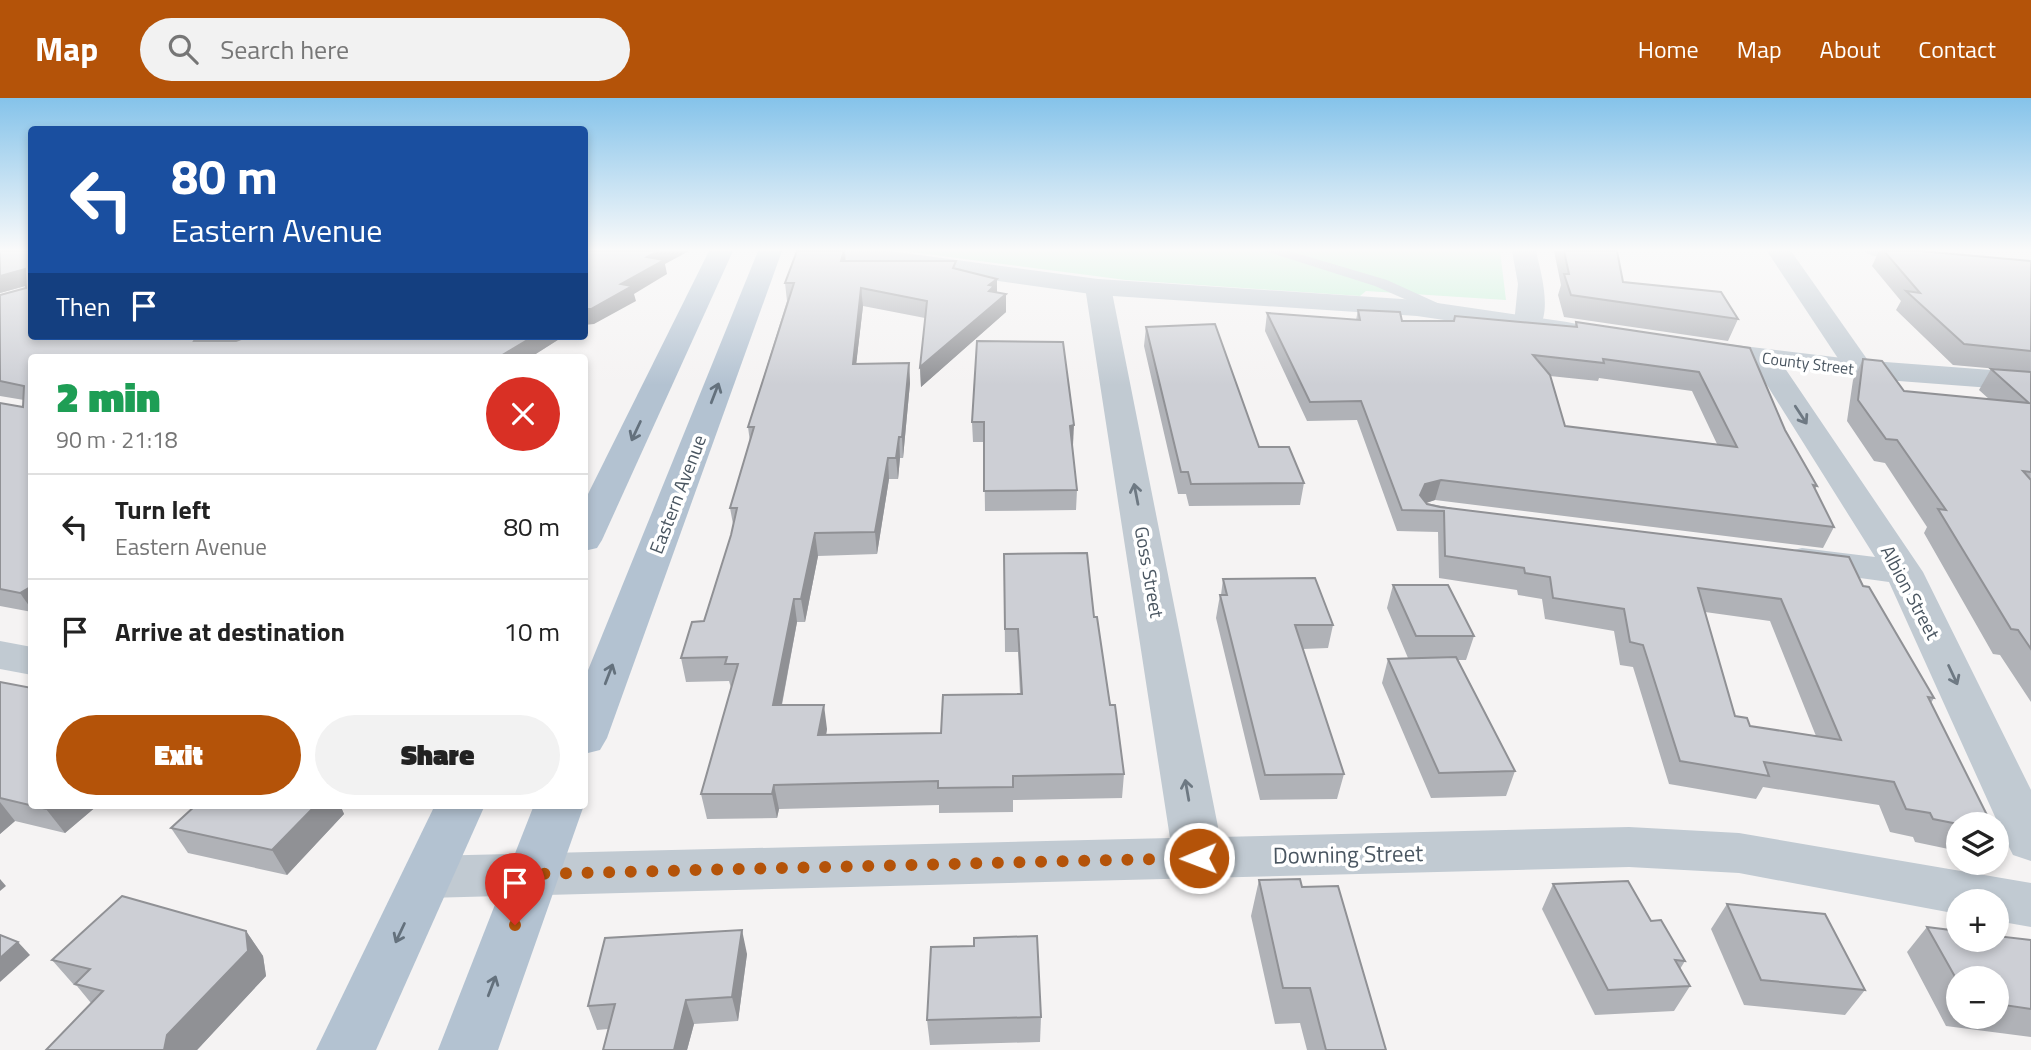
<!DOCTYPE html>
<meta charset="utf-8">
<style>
:root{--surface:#fff;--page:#f2f2f2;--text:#222;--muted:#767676;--line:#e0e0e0;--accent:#b45309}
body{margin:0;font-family:"Titillium Web",sans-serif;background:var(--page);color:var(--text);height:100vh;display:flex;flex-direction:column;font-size:26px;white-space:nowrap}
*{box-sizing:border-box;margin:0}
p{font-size:23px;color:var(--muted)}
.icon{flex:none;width:38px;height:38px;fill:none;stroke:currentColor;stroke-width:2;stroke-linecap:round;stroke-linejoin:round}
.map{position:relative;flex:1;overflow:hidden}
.drawer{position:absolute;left:28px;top:256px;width:560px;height:455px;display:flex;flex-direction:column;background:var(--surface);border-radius:7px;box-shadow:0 4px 10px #0003}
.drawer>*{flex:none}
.guide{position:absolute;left:28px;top:28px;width:560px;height:214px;border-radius:7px;box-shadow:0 4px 10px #0003;background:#1a4fa0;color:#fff;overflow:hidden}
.controls{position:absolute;left:1946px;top:714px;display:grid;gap:14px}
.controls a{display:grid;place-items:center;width:63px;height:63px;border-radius:50%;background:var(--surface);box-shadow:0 4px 10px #0003;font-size:35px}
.pin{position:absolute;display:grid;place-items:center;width:60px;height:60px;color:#fff;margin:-72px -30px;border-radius:50% 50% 50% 0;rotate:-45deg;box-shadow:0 0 7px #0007}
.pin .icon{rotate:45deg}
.me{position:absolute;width:77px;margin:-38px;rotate:269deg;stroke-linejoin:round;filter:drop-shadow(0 0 5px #0008)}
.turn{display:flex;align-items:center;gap:24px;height:147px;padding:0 28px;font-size:32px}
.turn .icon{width:91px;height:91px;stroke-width:2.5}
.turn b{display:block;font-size:49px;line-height:60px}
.then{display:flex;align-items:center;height:66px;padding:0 28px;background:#0003;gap:14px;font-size:26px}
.round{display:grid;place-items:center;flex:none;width:74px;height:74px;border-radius:37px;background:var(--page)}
.headline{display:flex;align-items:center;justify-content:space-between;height:119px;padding:0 28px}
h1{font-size:42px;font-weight:800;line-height:52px;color:#1e9e55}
.primary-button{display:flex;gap:14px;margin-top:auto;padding:14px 28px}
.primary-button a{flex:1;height:80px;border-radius:42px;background:var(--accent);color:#fff;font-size:28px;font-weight:800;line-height:80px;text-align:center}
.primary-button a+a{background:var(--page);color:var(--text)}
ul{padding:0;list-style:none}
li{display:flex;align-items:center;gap:21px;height:105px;padding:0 28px;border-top:2px solid var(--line)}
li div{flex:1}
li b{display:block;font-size:26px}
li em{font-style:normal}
header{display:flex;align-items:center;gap:42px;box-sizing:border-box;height:98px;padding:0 35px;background:var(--accent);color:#fff}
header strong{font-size:33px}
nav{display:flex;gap:38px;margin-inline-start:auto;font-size:24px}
.search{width:490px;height:63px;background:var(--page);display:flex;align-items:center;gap:18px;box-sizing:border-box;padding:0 24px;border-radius:38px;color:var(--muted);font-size:26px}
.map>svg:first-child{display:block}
.green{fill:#c3f1d5}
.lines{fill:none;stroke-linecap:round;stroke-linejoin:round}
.service{fill:#c1cad2;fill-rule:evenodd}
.minor{fill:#c1cad2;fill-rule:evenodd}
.tertiary{fill:#c1cad2;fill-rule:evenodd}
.primary{fill:#b3c2d1;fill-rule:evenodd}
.wall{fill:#b0b2b7;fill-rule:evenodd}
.shaded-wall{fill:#909195}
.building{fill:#cdcfd5;stroke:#909195;stroke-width:2;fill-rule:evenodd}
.oneway{stroke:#64717d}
.oneway2{stroke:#6e7983}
.route{stroke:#b45309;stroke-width:12;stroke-dasharray:0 21.6}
.labels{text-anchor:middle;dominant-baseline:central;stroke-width:7;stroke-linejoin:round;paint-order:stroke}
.far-street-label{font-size:16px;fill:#4a5661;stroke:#fff}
.street-label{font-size:19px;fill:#4a5661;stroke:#fff}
.near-street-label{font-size:23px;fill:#4a5661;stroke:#fff}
</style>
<header>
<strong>Map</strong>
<div class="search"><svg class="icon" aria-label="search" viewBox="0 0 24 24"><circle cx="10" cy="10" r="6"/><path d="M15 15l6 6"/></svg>Search here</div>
<nav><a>Home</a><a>Map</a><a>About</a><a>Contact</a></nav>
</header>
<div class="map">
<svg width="2031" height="952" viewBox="0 0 2031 952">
<rect width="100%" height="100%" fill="#f5f3f3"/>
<!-- green -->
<path class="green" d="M904,153H1500L1506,202L1366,193L1360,198L1126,182Z"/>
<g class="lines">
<!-- service -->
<g class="service">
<path d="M1265,153H1289L1387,182L1455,213L1453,217H1441L1375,188Z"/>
<path d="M1864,153H1915L1920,157C1910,165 1873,161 1864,153Z"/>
</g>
<!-- minor -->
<g class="minor">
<path d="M1512,153H1536C1541,175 1552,212 1538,232H1518L1514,226L1518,186Z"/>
<path d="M1767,153H1791L1874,271L1869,277L1859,280L1849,277Z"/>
<path d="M1098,181L1107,184L1111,189L1220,739L1629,729L1739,735L2031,785V829L1997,823V803H1958V816L1739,775L1629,769L427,800L409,794L401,779L409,764L427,758L1170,740L1085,189L1089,184Z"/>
<path d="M1764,251L1774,254L1923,474L2031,692V763L2013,757L2006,743L1889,484L1802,472L1789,469L1783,461L1789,453L1802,450L1875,459L1750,260L1754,254Z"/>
<path d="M0,543L32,549V577L0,571Z"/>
</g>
<!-- tertiary -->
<g class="tertiary">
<path d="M823,153H890L1098,181L1417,202L1567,224L1577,226L1581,232L1577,238L1567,240L1417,218L1098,197L835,160L827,158Z"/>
<path d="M1702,243L1859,262L2031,275V293L1859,280L1692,257L1688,251L1692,245Z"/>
</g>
<!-- primary -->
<g class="primary">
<path d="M709,153H733L602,442L597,450L584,453V404Z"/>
<path d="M758,153H782L607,640L600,652L584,656V582Z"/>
<path d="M435,707H485L376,952H316Z"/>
<path d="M534,707H584L498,952H438Z"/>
</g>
</g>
<!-- wall -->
<g class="wall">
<path d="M0,153L223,243H236L249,238H564L531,259H32V514L0,508V305L23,309L24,302L0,298V197L26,190V188L0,195Z"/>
<path d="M1554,153H1617L1623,184L1738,221L1728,243L1564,219L1558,197L1561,187Z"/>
<path d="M1879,153H1920L2031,163V604L2000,557L1993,556L1924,435L1927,429L1885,365L1874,363L1847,323L1853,282L1863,261L1904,293L1989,301L1979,292L1991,271H1998L1953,267L1896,212L1901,203L1872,168Z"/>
<path d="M846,163L956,170L997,194L1006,196V214L921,289L920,269L925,220L863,208L856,266L909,265L910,285L903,360H900L898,381H889L877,456L818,458L805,524H797L782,607L827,631L826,637L941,635L1020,596L1018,554H1005L1004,456L1094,519L1124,676L1122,700L1013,702V714L939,715V707L779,711L777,720L707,721L701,696L731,590L729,583L686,584L681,560L704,523L731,437L733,426L730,410L750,344L748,329L787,203L785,185Z"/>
<path d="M1358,212L1402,223H1453L1455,218L1574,229L1576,224L1750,250L1785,332L1817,388L1815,391L1834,429L1823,450L1435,402L1426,405L1863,488L1934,600L1931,605L1991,725L1990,726H1958V753L1915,744L1913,739L1890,734L1879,707L1763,689L1756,701L1669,686L1633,569L1620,567L1614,533L1545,521L1542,501L1518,497L1517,492L1439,480L1438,434L1397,433L1357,322L1307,323L1265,233L1267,215L1356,222ZM1550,278L1598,283L1599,280L1692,293L1717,346L1565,328ZM1705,514L1770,523L1816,638L1750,628L1735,618Z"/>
<path d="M1146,229L1259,349L1304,385L1300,407L1189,408L1186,396H1178L1144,248Z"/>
<path d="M977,243L1073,347H1072L1077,392L1076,412L985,413L984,344H973L972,324Z"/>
<path d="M1223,481L1333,527L1328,550L1303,551L1344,676L1337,701L1260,702L1216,520L1220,497H1221Z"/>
<path d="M1393,487L1474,538L1466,562H1458L1515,673L1506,698L1431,700L1382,585L1388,561L1408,560L1387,510Z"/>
<path d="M0,584L32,707H98L65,735L15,723L0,736Z"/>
<path d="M196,707H340L344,716L287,777L188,755L171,730Z"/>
<path d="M1259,782L1302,789L1386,952H1307L1300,925L1275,926L1251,818Z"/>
<path d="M1553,786L1651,823L1685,863L1680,871L1690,888L1674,913L1595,917L1542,811Z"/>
<path d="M1727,806L1865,892L1845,917L1744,907L1711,831Z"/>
<path d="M1927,829L2031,842V939L1946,928L1907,854ZM1958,880H1997V919H1958Z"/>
<path d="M246,833L263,858L266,878L197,952H46L91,905L77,888L74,887L52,862Z"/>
<path d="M974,848L1041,919L1040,944L930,947L927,922Z"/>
<path d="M747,856L738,923L694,926L687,952H603L608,931L597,932L588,908Z"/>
</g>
<!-- shaded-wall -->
<g class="shaded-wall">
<path d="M659,153H689L665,166L667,176L634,196L636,203L594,226L584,227V211L621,186L647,159Z"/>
<path d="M844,153H845L846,168L841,163Z"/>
<path d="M25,171L32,186L0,195V178Z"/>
<path d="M997,181V198L1006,196V214L921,289L920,269L989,187Z"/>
<path d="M861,190L863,208L854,285L853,266Z"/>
<path d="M197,238H234L207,251L194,243Z"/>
<path d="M534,238H564L531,259H499Z"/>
<path d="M909,265L910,285L903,360L902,339Z"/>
<path d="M1074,327L1073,347L1069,348L1070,328Z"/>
<path d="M899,339L900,360L898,381L896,360Z"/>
<path d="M888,360L889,381L877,456L875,434Z"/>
<path d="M1441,382L1435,402L1420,407V397L1425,386Z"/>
<path d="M815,435L818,458L805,524L801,501Z"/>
<path d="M32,488V512L20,495Z"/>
<path d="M794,501L797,524L777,631L773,607Z"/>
<path d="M824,607L827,631L822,661L818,637Z"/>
<path d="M774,687L779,711L777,720L772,696Z"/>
<path d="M0,704L15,723L0,736Z"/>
<path d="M50,707H98L65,735L46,711Z"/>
<path d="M316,707H340L344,716L287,777L272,752Z"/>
<path d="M0,781L6,788L0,793Z"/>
<path d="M742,832L747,856L738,923L732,899Z"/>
<path d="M246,833L263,858L266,878L197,952H164L167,937Z"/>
<path d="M18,844L30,857L0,884V860Z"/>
<path d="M686,902L694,926L687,952H674Z"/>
</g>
<!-- building -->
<g class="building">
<path d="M0,153H32V238H197L194,243H236L249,238H534L499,259H32V488L20,495L0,491V305L23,309L24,288L0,283V197L26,190L25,171L0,178Z"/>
<path d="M584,153H659L647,159L664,162L621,186L632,188L591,211H584Z"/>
<path d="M797,153H844L841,163H956L953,170L997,181L989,187L994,188L989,193L1006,196L920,269L927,203L861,190L853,266L909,265L902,339H899L896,360H888L875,434L815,435L801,501H794L773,607H824L818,637L941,635L943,597L1022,596L1018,531H1005L1004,456L1087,455L1094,519H1097L1110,607H1115L1124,676L1013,678V689L938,690V683L774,687L772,696H701L738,566H725L727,559L681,560L692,524L704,523L731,437L737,410H730L754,329H748L794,185H785Z"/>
<path d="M1564,153H1617L1623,184L1721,194L1738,221L1571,197L1564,176H1569Z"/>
<path d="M1884,153H1920L2031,163V253L1964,246L1906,193L1920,195Z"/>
<path d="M1358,212L1400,214L1402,223H1454L1455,218L1577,229L1576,224L1750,250L1785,332L1817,388L1813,387L1834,429L1441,382L1425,386L1420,397L1427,406L1440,409L1849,459L1863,488L1869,489L1934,600L1928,599L1991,725L1979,722L1981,726H1958L1933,721L1930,715L1906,711L1894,684L1764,664L1769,678L1680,663L1643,547L1630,544L1624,511L1553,500L1550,479L1525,475L1524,470L1445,458L1444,413L1402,412L1361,303L1310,304L1267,215L1360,222ZM1533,257L1604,265L1603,261L1699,274L1737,349L1565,328L1550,277ZM1698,490L1781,501L1841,642L1750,628L1747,620L1735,618Z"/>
<path d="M1215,226L1259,349H1289L1304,385L1191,386L1188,374H1181L1146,229Z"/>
<path d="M977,243L1063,244L1074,327L1070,328L1077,392L984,393V324H972Z"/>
<path d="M1863,261L1882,263L1904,293L2029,305L1991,271L2031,274V374L2023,373L2031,382V551L2018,532L2011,531L1938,411L1946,412L1897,342L1886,341L1858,302Z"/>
<path d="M1315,480L1333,527H1295L1344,676L1265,677L1220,497H1227L1223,481Z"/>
<path d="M1393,487H1448L1474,538H1416Z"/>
<path d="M1456,559L1515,673L1439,675L1388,561Z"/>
<path d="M0,584L32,590V707H50L46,711L0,700Z"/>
<path d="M196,707H316L272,752L171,730Z"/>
<path d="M1300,781L1302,789L1338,788L1386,952H1326L1310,890H1283L1259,782Z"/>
<path d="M1628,783L1651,823L1661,822L1685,863L1675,862L1690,888L1608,892L1553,786Z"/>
<path d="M122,798L246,833L248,853L167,937L164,952H46L103,893L75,886L90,871L52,862Z"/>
<path d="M1727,806L1825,816L1865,892L1761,882Z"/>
<path d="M1927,829L1958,833V842H1997V838L2031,842V911L1997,906V880H1958V884Z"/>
<path d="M742,832L732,899L686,902L674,952H603L615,906L588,908L605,840Z"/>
<path d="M0,837L18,844L0,860Z"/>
<path d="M1037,838L1041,919L927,922L931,849L974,848V840Z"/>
</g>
<!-- one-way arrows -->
<defs><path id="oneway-shaft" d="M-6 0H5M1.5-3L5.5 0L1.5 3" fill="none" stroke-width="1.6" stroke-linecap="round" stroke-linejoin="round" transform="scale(1.75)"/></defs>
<g class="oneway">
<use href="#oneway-shaft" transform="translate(715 295) rotate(-69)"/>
<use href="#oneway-shaft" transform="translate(636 333) rotate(115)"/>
<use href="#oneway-shaft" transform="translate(609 576) rotate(-69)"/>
<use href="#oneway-shaft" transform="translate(400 835) rotate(115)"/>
<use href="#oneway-shaft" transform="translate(492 888) rotate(-69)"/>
</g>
<g class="oneway2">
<use href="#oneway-shaft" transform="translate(1801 317) rotate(57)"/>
<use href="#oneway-shaft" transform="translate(1136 396) rotate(-101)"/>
<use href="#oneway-shaft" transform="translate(1953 577) rotate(65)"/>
<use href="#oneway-shaft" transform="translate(1187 692) rotate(-100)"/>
</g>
<!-- sky -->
<linearGradient id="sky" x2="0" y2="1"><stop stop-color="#85c3ea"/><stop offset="0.53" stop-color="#fafafa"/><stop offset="1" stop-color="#fafafa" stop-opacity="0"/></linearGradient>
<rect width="2031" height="287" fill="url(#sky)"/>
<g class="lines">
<!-- route -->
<path class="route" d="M515,827L534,776L1199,760"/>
</g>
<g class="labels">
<!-- far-street labels -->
<g class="far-street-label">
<text transform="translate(1808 265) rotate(7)">County Street</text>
</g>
<!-- street labels -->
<g class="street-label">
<text transform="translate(677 396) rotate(-69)">Eastern Avenue</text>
<text transform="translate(1150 474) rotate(80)">Goss Street</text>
<text transform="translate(1911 494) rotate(62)">Albion Street</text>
</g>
<!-- near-street labels -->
<g class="near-street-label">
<text transform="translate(1348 756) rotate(-1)">Downing Street</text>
</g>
</g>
</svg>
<div class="controls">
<a><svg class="icon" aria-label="layers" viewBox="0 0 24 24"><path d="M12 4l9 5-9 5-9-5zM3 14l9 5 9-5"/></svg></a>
<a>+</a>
<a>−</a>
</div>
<div class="pin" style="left:515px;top:827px;background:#d93025"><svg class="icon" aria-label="arrive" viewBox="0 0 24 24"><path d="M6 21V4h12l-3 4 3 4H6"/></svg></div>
<svg class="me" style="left:1199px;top:760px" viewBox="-20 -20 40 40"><circle r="17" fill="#b45309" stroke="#fff" stroke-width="3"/><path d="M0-11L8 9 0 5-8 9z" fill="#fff"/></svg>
<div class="guide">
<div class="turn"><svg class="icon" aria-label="left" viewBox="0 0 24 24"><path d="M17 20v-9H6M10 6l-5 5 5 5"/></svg><div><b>80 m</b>Eastern Avenue</div></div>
<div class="then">Then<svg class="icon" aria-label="arrive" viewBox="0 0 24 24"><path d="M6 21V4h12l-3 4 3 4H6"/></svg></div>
</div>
<section class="drawer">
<div class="headline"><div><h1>2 min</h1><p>90 m · 21:18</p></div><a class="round" style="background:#d93025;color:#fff"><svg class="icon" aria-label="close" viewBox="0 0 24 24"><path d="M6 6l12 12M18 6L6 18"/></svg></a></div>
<ul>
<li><svg class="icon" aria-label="left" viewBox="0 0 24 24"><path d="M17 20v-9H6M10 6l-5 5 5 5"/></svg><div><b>Turn left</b><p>Eastern Avenue</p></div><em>80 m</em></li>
<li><svg class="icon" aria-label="arrive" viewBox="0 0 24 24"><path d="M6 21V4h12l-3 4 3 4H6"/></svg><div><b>Arrive at destination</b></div><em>10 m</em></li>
</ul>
<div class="primary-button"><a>Exit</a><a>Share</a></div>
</section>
</div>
